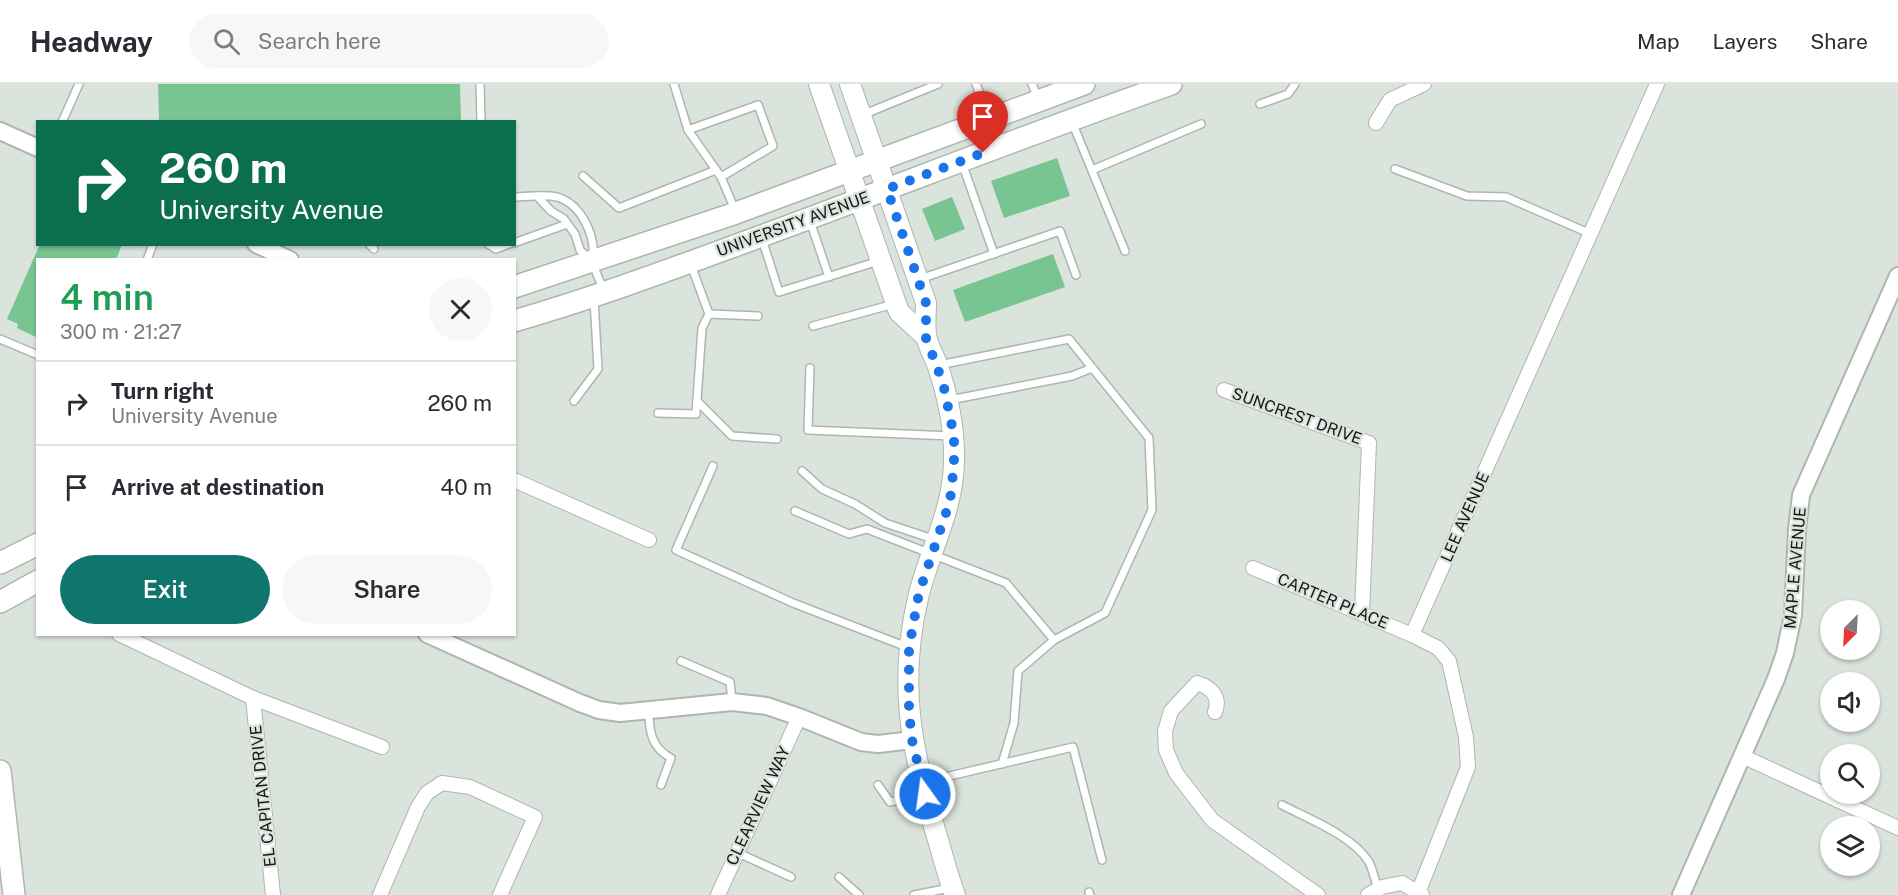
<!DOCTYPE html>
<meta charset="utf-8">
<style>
:root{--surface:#fff;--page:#f7f7f7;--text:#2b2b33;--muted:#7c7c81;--line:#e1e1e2;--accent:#0f766e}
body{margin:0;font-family:"Public Sans",sans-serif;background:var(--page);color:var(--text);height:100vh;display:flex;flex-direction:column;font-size:22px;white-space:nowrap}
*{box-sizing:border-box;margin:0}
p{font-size:20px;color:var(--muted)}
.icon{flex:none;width:33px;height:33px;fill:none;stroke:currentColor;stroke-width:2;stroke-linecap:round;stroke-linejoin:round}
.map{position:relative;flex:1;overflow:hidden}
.side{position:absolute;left:36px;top:174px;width:480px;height:378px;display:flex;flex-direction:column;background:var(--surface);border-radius:0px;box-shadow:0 2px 4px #0004}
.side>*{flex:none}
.top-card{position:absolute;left:36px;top:36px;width:480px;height:126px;border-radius:0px;box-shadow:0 2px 4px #0004;background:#0b6e4f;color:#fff;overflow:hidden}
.needle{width:39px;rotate:204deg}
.tools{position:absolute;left:1820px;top:516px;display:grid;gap:12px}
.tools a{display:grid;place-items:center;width:60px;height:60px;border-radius:50%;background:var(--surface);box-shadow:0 2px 4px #0004;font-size:30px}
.pin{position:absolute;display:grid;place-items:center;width:51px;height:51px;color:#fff;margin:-62px -26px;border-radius:50% 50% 50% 0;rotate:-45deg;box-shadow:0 0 6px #0007}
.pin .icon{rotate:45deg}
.me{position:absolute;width:66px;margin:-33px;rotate:346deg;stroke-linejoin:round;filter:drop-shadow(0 0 4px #0008)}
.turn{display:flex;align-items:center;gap:21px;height:126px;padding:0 24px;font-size:27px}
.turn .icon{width:78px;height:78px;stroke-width:2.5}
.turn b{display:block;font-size:42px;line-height:51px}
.round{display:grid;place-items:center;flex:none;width:63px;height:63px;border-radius:32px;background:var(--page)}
.overview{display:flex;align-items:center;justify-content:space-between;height:102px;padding:0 24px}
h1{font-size:36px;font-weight:600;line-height:45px;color:#1e9e55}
.button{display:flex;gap:12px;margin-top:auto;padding:12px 24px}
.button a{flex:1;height:69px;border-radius:36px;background:var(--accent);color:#fff;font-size:24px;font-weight:600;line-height:69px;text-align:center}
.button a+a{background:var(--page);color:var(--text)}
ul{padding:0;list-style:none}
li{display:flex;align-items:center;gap:18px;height:84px;padding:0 24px;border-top:2px solid var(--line)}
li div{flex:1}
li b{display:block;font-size:22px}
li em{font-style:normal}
header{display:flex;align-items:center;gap:36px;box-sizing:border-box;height:84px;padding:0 30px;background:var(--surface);border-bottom:2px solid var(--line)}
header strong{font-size:28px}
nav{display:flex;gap:33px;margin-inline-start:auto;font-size:21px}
.search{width:420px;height:54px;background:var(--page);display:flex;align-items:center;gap:15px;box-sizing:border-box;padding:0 21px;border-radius:33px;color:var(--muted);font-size:22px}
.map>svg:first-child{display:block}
.building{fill:#78c591}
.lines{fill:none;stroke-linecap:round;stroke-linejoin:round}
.service-casing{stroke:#aeb6b0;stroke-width:10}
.minor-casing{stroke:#aeb6b0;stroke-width:16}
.tertiary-casing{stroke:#aeb6b0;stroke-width:20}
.secondary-casing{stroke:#aeb6b0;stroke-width:22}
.primary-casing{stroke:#aeb6b0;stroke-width:24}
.service{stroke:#fff;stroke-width:7}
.minor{stroke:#fff;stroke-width:14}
.tertiary{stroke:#fff;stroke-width:16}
.secondary{stroke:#fff;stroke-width:20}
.primary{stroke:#fff;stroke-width:21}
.route{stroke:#1a73e8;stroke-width:10;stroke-dasharray:0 18}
.labels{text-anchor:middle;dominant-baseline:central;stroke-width:4.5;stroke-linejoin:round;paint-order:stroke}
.street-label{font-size:16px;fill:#141715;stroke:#dbe3dd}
</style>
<header>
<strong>Headway</strong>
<div class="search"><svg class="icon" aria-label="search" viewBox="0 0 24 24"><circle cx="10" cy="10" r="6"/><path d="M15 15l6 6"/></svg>Search here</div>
<nav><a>Map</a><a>Layers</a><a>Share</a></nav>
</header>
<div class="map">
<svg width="1898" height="811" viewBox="0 0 1898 811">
<rect width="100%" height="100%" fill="#dbe3dd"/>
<!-- building -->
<g class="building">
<path d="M158,0H460L461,38H159Z"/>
<path d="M1057,74L1070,112L1004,134L991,97Z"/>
<path d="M952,113L965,145L935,157L922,125Z"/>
<path d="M40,160H122L116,176H38V254L17,244L18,240L7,235Z"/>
<path d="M1053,170L1065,203L965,238L953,206Z"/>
</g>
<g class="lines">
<!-- service casing -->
<g class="service-casing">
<g id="service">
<path d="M480,0L481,38"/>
<path d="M674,0L688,46L721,93L735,126"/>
<path d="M976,0L989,33"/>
<path d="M1032,0L1038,14"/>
<path d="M1260,20L1288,10L1295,0"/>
<path d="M862,31L938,0"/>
<path d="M62,38L79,0"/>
<path d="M1072,38L1125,167"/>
<path d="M688,46L758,21L773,62L721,93"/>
<path d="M962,79L994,170"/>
<path d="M1395,85L1467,112L1506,113L1591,150"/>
<path d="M1092,86L1201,40"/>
<path d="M583,92L619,124L716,86"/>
<path d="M537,112L551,127L564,135L575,150L580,166L592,178L603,205"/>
<path d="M514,113C528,113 544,110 557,113C581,120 595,150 593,173"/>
<path d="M810,137L829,193"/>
<path d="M762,155L779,208L879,177"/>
<path d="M514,159L567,140"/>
<path d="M369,160L374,165"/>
<path d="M488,160L496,165L509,160"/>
<path d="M147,176L153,160"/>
<path d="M920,195L1060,147L1076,191"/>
<path d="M709,230L758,232"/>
<path d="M813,242L894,220"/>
<path d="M0,255L38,271"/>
<path d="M810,284L808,346L952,352"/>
<path d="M950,316L1072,292L1092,284"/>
<path d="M574,317L598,285L594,215"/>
<path d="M697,317L732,352L777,355"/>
<path d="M658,329L696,330L702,244L709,230L691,181"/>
<path d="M713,382L676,466L793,519L907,563"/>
<path d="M802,387L822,405L855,420L885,439L936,456"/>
<path d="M795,427L849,450L867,445L1006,499L1054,556L1105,529L1152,426L1149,354L1069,255L939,281"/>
<path d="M681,577L730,598L732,618"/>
<path d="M649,628C649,648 652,664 671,674L661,701"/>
<path d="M1002,680L1014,639L1018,587L1054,556"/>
<path d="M924,698L1073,663L1102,776"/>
<path d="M878,701L890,718L922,711"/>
<path d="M1282,721C1309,735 1353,752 1369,778C1373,786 1375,797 1378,805"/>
<path d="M736,768L791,793"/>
<path d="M839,793L859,811"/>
<path d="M1089,808L1090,811"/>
<path d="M914,811L950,804"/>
</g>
</g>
<!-- minor casing -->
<g class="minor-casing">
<g id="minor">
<path d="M1376,39L1390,16L1424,0"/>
<path d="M1224,306L1369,359L1362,529"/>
<path d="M514,396L649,456"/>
<path d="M1253,484L1412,551L1438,564L1449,577L1466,653L1468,683L1418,809"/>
<path d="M119,550L253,614L382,663"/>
<path d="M1412,551L1657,0"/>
<path d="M253,614L273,811"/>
<path d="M1215,628C1221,613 1211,603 1197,599L1171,627L1165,647L1166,666L1176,689L1212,736L1318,811"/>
<path d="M1742,672L1898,744"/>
<path d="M380,811L418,723L427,709L442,699L470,703L535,733L500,811"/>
<path d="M718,811L799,633"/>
<path d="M1368,811L1382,803L1402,799L1422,811"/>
</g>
</g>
<!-- tertiary casing -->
<g class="tertiary-casing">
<g id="tertiary">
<path d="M0,47L38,64"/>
<path d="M256,160L290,176"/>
<path d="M427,550L580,619L599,626L620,629L732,618L767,622L799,633L861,658L878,660L912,656"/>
<path d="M1681,811L1776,595L1785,569L1793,531L1797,446L1801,411L1898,192"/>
</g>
</g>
<!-- secondary casing -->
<g class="secondary-casing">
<g id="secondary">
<path d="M819,0L899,228L926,253"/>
<path d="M850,0L926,219C926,230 924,245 927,255C929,264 934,272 937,280C948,312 955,345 954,378C953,428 929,467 918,514C898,600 911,663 935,746C942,768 947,790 955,811"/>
</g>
</g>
<!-- primary casing -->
<g class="primary-casing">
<g id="primary">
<path d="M514,203L736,129L1084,0"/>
<path d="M514,237C587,216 658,190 729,164C877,110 1023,52 1171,0"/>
<path d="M0,479L38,460"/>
<path d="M0,518L38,497"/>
<path d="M0,687L14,811"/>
</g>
</g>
<!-- service -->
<use href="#service" class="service"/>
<!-- minor -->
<use href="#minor" class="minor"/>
<!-- tertiary -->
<use href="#tertiary" class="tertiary"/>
<!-- secondary -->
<use href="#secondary" class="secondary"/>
<!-- primary -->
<use href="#primary" class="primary"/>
</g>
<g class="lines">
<!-- route -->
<path class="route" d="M925,710L912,656L909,627V564L919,509L950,417L954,381V352L943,299L926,254V219L887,105L983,69"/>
</g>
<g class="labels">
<!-- street labels -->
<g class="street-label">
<text transform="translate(793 140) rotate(-20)">UNIVERSITY AVENUE</text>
<text transform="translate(1297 332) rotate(20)">SUNCREST DRIVE</text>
<text transform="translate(1465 433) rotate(-66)">LEE AVENUE</text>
<text transform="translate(1795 484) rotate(-85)">MAPLE AVENUE</text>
<text transform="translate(1333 517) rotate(23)">CARTER PLACE</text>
<text transform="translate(263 712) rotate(-96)">EL CAPITAN DRIVE</text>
<text transform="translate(758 722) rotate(-65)">CLEARVIEW WAY</text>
</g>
</g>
</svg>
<div class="tools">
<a><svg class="needle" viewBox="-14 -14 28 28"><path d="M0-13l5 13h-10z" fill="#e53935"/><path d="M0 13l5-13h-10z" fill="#7c7c81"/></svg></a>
<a><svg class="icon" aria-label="sound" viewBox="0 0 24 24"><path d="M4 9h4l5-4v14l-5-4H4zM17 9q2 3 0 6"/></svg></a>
<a><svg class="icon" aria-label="search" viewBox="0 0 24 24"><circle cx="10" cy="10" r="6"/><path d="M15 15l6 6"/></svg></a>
<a><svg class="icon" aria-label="layers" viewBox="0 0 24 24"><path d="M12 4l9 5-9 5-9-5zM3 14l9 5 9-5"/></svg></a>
</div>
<div class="pin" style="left:983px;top:69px;background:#d93025"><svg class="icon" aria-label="arrive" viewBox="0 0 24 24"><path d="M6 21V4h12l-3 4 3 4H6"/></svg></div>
<svg class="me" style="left:925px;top:710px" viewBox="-20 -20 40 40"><circle r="17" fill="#1a73e8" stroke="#fff" stroke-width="3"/><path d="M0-11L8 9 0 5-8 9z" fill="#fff"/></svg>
<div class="top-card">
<div class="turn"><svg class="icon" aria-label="right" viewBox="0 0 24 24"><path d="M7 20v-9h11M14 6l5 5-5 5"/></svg><div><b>260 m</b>University Avenue</div></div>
</div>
<section class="side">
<div class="overview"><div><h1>4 min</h1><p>300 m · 21:27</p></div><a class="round"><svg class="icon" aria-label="close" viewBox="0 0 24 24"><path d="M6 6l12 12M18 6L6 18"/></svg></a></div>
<ul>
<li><svg class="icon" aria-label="right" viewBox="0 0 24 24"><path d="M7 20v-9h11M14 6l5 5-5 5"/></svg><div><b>Turn right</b><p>University Avenue</p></div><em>260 m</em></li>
<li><svg class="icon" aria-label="arrive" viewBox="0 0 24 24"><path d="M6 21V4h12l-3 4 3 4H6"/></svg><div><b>Arrive at destination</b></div><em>40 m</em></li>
</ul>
<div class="button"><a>Exit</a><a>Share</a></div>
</section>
</div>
